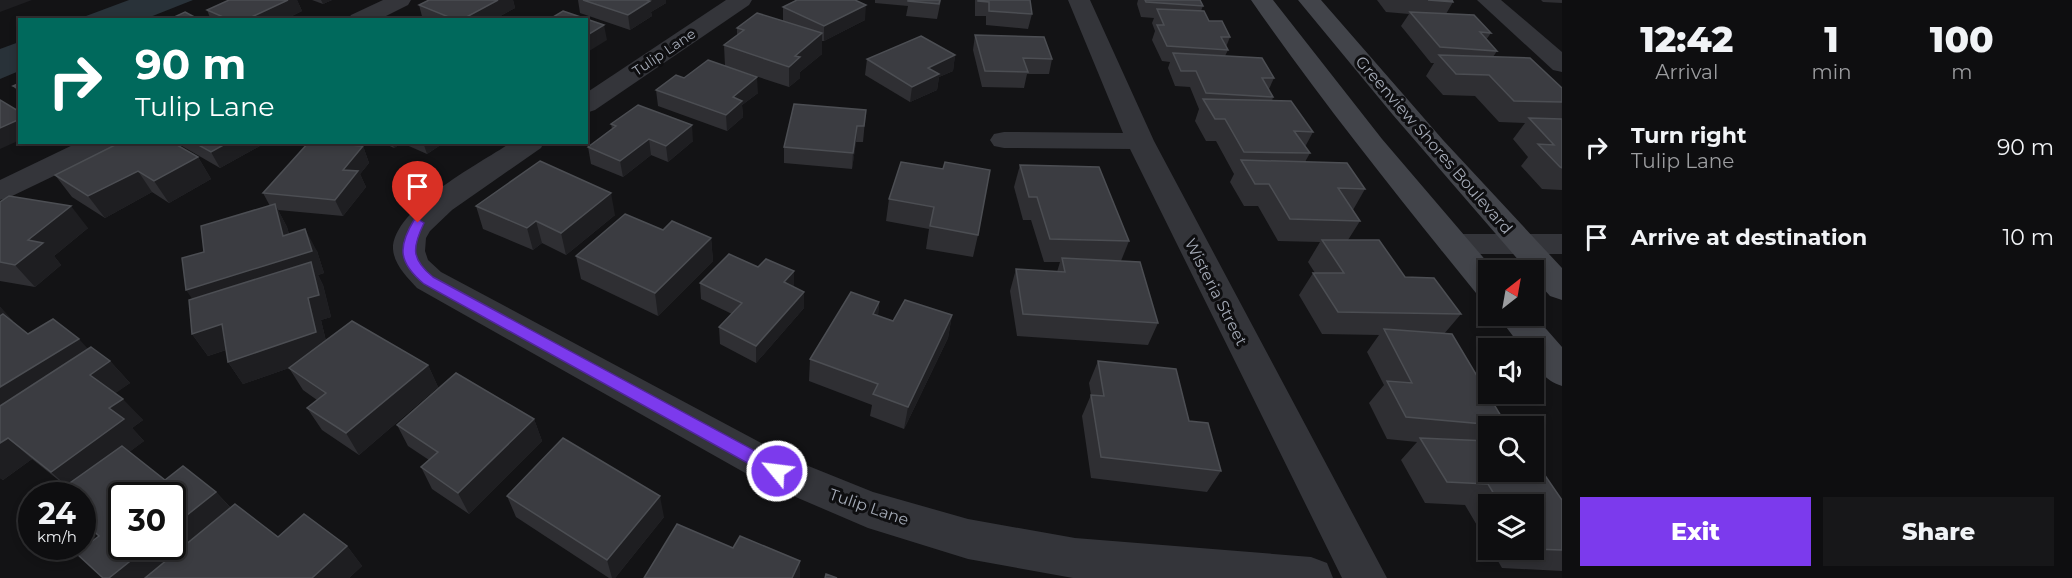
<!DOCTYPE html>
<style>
:root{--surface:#0e0e10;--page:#171719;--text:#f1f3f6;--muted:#9b9c9f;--line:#2e2e30;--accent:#7c3aed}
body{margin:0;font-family:Montserrat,sans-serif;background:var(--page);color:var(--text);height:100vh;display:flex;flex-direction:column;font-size:22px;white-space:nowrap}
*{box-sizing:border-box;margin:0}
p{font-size:20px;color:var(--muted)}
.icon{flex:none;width:33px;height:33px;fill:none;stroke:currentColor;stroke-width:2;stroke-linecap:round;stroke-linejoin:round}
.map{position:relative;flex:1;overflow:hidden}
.details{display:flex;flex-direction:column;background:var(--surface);width:510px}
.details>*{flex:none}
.top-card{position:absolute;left:18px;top:18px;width:570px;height:126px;border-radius:0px;box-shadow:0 3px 9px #0003,0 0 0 2px var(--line);background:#00695c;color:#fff;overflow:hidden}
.needle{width:39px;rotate:31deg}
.tools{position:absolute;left:1478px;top:260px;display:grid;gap:12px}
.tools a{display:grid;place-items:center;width:66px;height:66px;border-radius:0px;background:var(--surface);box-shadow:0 3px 9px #0003,0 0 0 2px var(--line);font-size:30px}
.speed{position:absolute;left:18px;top:482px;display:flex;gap:12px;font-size:30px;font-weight:700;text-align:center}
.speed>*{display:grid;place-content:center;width:78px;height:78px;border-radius:50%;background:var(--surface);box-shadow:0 3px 9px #0003,0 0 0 2px var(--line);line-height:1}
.speed small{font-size:15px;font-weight:400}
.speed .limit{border:3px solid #111;border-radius:9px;background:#fff;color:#111}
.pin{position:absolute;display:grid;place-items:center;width:51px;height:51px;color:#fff;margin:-62px -26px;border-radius:50% 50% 50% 0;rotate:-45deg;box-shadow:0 0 6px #0007}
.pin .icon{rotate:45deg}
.me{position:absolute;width:66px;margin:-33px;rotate:299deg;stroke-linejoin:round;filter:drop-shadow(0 0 4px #0008)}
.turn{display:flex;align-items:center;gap:21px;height:126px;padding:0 18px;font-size:27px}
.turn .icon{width:78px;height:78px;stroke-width:2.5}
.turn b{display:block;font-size:42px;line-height:51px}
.eta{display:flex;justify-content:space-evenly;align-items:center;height:102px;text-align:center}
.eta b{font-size:36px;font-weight:800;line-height:42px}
.action{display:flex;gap:12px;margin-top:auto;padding:12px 18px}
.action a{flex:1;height:69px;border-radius:0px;background:var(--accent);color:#fff;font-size:24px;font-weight:800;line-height:69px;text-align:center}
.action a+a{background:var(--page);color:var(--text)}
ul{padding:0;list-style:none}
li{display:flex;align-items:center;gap:18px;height:90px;padding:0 18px}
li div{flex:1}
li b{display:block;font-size:22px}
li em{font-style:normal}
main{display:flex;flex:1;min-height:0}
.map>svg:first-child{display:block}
.water{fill:#293239}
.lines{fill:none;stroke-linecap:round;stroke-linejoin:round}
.street{fill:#34353a;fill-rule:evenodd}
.secondary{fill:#42444a;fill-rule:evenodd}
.wall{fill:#2f2f33}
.shaded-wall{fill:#1e1e21}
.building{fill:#3b3c41;stroke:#4c4e53;stroke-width:1.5}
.route{fill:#7c3aed;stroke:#51269a;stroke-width:1.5}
.labels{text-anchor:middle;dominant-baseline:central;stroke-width:6;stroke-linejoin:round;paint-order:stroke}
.far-street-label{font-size:14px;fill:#a4aab6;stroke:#0e0e10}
.street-label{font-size:16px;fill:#a4aab6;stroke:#0e0e10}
</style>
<main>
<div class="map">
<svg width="1562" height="578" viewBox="0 0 1562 578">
<rect width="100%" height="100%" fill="#131315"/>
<!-- water -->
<g class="water">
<path d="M129,0H193L145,19H78Z"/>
<path d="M19,42V71L0,79V49Z"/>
</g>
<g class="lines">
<!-- street -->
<g class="street">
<path d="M383,0H411L408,5L378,20H348L351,15Z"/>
<path d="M726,0H752L749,5L595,110L586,113V93Z"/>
<path d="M1068,0H1090L1154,141L1387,578H1342L1130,149L1004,148L994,146L990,140L994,134L1004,132L1123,133Z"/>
<path d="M1477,0H1501L1562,52V72L1553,70Z"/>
<path d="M79,142H115L112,148L10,197L0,200V180Z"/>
<path d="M512,142H544L541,148L452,210L430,231L426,238L425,251L428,260L441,272L791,459L873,492L968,519L1075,538L1311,557L1327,563L1333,578H1073L968,559L868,528L763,483L417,288C408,278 394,265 393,249C393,208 481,163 512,142Z"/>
<path d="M1453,234H1562V254H1453L1442,251L1437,244L1442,237Z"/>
</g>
<!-- secondary -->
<g class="secondary">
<path d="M1251,0H1273L1382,139L1494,270H1488V297L1476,293C1399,198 1321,101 1251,0Z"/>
<path d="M1298,0H1321L1443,140L1562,268V300L1550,296L1533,277V270H1527L1393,115Z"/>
<path d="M1533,314L1562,347V386C1544,380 1533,367 1533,348H1522L1497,315Z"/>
</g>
</g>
<!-- wall -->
<g class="wall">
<path d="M227,0H297L302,11L284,20H211L207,10L228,1Z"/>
<path d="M312,0H332L323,4Z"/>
<path d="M429,0H513L515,8L493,20H423L419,5Z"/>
<path d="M578,0H666V3L651,12L652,16L630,30L580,13Z"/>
<path d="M875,0H941L937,19L906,16L908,6L875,3Z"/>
<path d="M975,0H1030L1032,14L1028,29L986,25V16H975Z"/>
<path d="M1138,0H1200L1203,6L1201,11L1209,21L1230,37L1226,47L1228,50L1225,56L1274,78L1269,89L1273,97L1272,101L1313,132L1305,147L1310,153L1305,162L1365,189L1353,210L1360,221L1348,240L1461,314L1444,334L1507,426H1488V471L1562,500V571L1502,568L1491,549H1533V504H1488V544L1465,505L1425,503L1401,460L1417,442L1387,439L1369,403L1384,385L1367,352L1379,335L1322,334L1299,295L1313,273H1315L1308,262L1320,242L1278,241L1258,206H1244L1230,182L1234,174L1216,141H1206L1195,121L1199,109L1190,87L1175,86L1168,68L1170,62L1162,61L1152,40L1155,31L1152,23L1154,18L1141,17L1137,4Z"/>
<path d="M1377,0H1452L1453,2L1446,14L1491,33L1486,40L1497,51L1493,57L1562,88V190L1542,189L1521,166L1528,157L1513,139L1525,123L1499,122L1475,96L1443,95L1426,76L1434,63H1431L1401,26L1409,14L1386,12Z"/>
<path d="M1541,0H1562V3L1543,2Z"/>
<path d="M783,7L865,20L824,41H822V54L800,72V78L789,87L725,66L724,45L737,35V28L783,21Z"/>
<path d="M975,35L1052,59L1049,74H1027L1024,88L982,87L973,50Z"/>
<path d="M955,55L953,71L939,77L937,90L910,102L865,75L867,59Z"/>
<path d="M684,78L758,93L742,105L743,117L727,131L658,106L656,90Z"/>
<path d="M20,83V94L13,86Z"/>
<path d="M866,110L863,142H856L852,169L784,163V147Z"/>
<path d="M611,124L693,141L668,162L651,155L623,177L591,164L588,147L612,129Z"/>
<path d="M175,142H267L220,168Z"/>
<path d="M381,142H445L427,154L402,143L394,148Z"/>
<path d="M363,146L369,163L360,174L366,187L343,216L278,210L287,227L289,234L317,251L324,273L318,275L323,285L331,317L321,320L326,341L428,365L438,387L359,455L322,430L307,408L317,400L303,390L289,368L243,384L228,362L226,350L208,356L192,334L193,299L204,252L270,206L263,193Z"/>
<path d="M198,157L211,179L169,203L152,192L105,218L72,197L55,175Z"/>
<path d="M901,162L978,235L973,257L926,249L929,229L886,221L889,199Z"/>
<path d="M1020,165L1129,241L1121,261L1158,323L1148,345L1017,336L1010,291L1016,269L1057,272L1060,262H1044L1031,220H1023L1014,187Z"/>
<path d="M0,202L88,228L54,256L61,265L35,287L0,281Z"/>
<path d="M476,206L615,215L566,255L542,243L533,250L483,229Z"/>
<path d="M711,238L713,261L658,316L581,279L576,256Z"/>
<path d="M758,267L794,271V287L804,292V308L756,363L720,344L719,327L732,314L701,299L700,283Z"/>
<path d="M879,302L878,316L893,321L952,315L948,338L904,429L870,416L872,405L809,381L810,359Z"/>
<path d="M0,307L13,321H12L28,334L88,349L110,361L130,383L115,393L143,420L132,428L144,441L129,452L165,480L216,492L231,508L278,537L347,546L362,566L349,578H103L99,536L66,486L32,459L3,480L0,478Z"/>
<path d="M1098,361L1221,471L1207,492L1091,478L1082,416L1091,395L1089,383Z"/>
<path d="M534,419L542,441L469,514L432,489L421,467L429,460L408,446L397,425Z"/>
<path d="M507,496L664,517L615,578H609L516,517Z"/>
</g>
<!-- shaded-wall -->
<g class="shaded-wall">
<path d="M0,0H32L0,12Z"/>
<path d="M288,0H297L302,11L284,20H245Z"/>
<path d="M321,0H332L323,4Z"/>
<path d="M498,0H513L515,8L493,20H461Z"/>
<path d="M645,0H666V3L651,12L652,16L630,30L628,15Z"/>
<path d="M866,5L865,20L824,41V26Z"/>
<path d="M604,25L607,40L586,53V36Z"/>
<path d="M822,33V54L800,72V78L789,87V67L795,56Z"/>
<path d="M955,55L953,71L939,77L937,90L910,102L912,87L928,68Z"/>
<path d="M757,77L758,93L742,105L743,117L727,131L726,115L733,97Z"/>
<path d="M20,119V140L0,149V128Z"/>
<path d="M692,125L693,141L668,162L666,146Z"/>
<path d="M857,126L856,142L852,169L853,153Z"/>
<path d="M649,139L651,155L623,177L620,161Z"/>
<path d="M229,142H267L220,168L211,152Z"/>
<path d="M392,142H402V143L394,148Z"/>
<path d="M423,142H445L427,154Z"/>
<path d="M363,146L369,163L360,174L366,187L343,216L335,200L343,170Z"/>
<path d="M198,157L211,179L169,203L154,181Z"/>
<path d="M138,171L152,192L105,218L88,196Z"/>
<path d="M611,193L615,215L566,255L561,233Z"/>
<path d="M275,204L287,227L295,256L305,229L317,251L324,273L318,275L323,285L331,317L321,320L329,354L243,384L228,362L316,332L202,313L186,290L283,236Z"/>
<path d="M71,206L88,228L54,256L61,265L35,287L15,265L28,240Z"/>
<path d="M536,221L542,243L533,250L527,228Z"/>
<path d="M711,238L713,261L658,316L655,293Z"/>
<path d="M794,271V288L784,282Z"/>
<path d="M804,292V308L756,363V346Z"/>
<path d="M879,302L877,324L873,314Z"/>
<path d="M0,307L13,321L0,329Z"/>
<path d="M952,315L948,338L904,429L908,407Z"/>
<path d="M222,324L238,346L208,356L192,334Z"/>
<path d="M79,339L99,361L0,424V387Z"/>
<path d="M110,361L130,383L110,397L90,375Z"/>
<path d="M428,365L438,387L359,455L346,433Z"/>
<path d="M123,399L143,420L132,428L144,441L75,493L51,472L109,408Z"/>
<path d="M534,419L542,441L469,514L458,493Z"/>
<path d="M8,438L32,459L3,480L0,478V443Z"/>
<path d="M216,492L235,513L156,578H109L149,546H172V527Z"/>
<path d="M660,496L664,517L615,578H612L607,560Z"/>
<path d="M347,546L362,566L349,578H312Z"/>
<path d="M800,561V578H792Z"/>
</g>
<!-- building -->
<g class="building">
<path d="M229,0H288L245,20H230L207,10Z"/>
<path d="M429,0H498L461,20H456L419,5Z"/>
<path d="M583,0H646L650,1L628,15Z"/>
<path d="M797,0H855L866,5L824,26L783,7Z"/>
<path d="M908,0H940L939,4L908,1Z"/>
<path d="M978,0H1030L1032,14L989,11V2L978,1Z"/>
<path d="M1145,0H1200L1203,6L1146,2Z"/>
<path d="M1428,0H1452L1453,2Z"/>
<path d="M1157,9L1204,11L1209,21H1222L1230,37H1221L1228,50L1167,46L1157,25H1164Z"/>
<path d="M563,11L604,25L586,36V20H548Z"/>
<path d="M185,12L200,20H168Z"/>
<path d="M1410,12L1474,15L1491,33L1480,32L1497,51L1440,47Z"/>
<path d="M757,13L822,33L795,56L800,57L789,67L724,45L744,30L737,28Z"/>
<path d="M975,35L1044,37L1052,59L1023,58L1028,72L985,71Z"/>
<path d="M921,36L955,55L928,68L939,74L912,87L867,59Z"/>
<path d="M1173,53L1262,58L1274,78H1262L1273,97L1206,93L1196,71H1181Z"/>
<path d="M1439,55L1530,58L1562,88V102L1514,101L1489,75L1456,74Z"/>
<path d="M708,60L757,77L733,97L742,101L726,115L656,90L676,75L684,78Z"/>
<path d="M20,83V89L13,86Z"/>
<path d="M1203,99L1291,101L1313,132L1294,131L1310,153L1244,152L1225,119H1215Z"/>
<path d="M0,100L20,112V119L0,128Z"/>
<path d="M794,104L866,110L864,126H857L853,153L784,147Z"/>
<path d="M638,105L692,125L666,146L649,139L620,161L588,147L616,126L611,124Z"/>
<path d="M1529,118L1562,119V168L1560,167L1538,144L1554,145Z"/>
<path d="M121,142H172L198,157L154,181L138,171L88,196L55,175Z"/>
<path d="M193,142H229L211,152Z"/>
<path d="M309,142L363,146L343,170L358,171L335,200L263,193Z"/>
<path d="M1241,160L1347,163L1365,189L1338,188L1360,221L1290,219L1269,184H1255Z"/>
<path d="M540,161L611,193L561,233L536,221L527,228L476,206Z"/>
<path d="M901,162L943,169L945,162L990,170L978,235L930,226L934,207L889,199Z"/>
<path d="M1020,165L1099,167L1129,241L1050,239L1037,197H1029Z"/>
<path d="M9,196L71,206L28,240L43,243L15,265L0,262V202Z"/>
<path d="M275,204L283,236L305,229L312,251L186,290L182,258L204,252L201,226Z"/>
<path d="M625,214L663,230L672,221L711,238L655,293L576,256Z"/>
<path d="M1322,240H1379L1405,277L1434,278L1461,314L1338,312L1313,273H1344Z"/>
<path d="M729,254L758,267L766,259L794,271L784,282L804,292L756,346L719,327L742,303L700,283Z"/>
<path d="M1062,258L1140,262L1158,323L1023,314L1016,269L1065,272Z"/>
<path d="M311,262L319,295L308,298L316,332L228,362L222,324L192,334L189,300Z"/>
<path d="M851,292L879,302L873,314L893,321L905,300L952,315L908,407L873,394L878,384L810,359Z"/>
<path d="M3,314L28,334L53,319L79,339L0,387V316Z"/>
<path d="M352,321L428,365L346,433L307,408L326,393L289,368Z"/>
<path d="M1384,329L1452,334L1507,426L1406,417L1387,381L1412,383Z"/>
<path d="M91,347L110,361L90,375L123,399L109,408L124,419L51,472L8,438L0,443V406Z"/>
<path d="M1098,361L1176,369L1189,421L1208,423L1221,471L1101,457L1091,395L1104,396Z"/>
<path d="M456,373L534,419L458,493L421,467L438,452L397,425Z"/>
<path d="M563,438L660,496L607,560L507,496Z"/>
<path d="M1420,438L1488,441V471H1533V458L1562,500V550L1533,549V504H1500L1488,484L1447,482Z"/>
<path d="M122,446L165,480L183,466L216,492L172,527V495H122V546H149L109,578H103L76,553L99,536L82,521V495H53Z"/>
<path d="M235,504L278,537L304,514L347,546L312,578H145Z"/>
<path d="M677,524L733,548L740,536L800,561L792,578H644Z"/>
<path d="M826,574L837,578H825Z"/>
</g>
<!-- route -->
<path class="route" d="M418,219L424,223C412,248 411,259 433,277L783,466L785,471L783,476L777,478L771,476L424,284C399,263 397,248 414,220Z"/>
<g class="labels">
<!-- far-street labels -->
<g class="far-street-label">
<text transform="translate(664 52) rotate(-34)">Tulip Lane</text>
</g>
<!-- street labels -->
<g class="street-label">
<text transform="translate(1434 145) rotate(49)">Greenview Shores Boulevard</text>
<text transform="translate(1216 292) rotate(63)">Wisteria Street</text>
<text transform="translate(869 507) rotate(19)">Tulip Lane</text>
</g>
</g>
</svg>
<div class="tools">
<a><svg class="needle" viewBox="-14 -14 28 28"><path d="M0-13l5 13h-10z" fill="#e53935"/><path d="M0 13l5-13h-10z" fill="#9b9c9f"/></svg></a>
<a><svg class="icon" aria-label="sound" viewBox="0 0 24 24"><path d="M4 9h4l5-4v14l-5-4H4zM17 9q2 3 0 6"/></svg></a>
<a><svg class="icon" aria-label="search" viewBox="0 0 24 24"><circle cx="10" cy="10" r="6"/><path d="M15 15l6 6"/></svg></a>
<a><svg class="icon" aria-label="layers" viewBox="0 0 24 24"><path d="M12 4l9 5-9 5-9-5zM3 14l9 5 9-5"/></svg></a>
</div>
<div class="speed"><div>24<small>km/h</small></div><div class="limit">30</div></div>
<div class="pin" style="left:418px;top:223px;background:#d93025"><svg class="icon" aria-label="arrive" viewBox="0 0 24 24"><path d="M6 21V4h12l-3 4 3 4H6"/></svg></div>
<svg class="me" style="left:777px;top:471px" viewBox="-20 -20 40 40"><circle r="17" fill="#7c3aed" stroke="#fff" stroke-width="3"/><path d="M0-11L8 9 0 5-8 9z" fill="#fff"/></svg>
<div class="top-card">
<div class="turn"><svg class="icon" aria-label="right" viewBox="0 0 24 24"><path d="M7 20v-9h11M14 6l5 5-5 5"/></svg><div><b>90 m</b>Tulip Lane</div></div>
</div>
</div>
<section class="details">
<div class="eta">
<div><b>12:42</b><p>Arrival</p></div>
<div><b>1</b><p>min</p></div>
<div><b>100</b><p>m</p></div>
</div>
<ul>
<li><svg class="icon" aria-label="right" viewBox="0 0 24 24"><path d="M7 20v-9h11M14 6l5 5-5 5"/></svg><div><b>Turn right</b><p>Tulip Lane</p></div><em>90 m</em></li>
<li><svg class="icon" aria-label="arrive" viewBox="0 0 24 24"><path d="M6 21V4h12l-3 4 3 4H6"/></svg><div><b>Arrive at destination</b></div><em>10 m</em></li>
</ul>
<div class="action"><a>Exit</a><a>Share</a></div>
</section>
</main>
